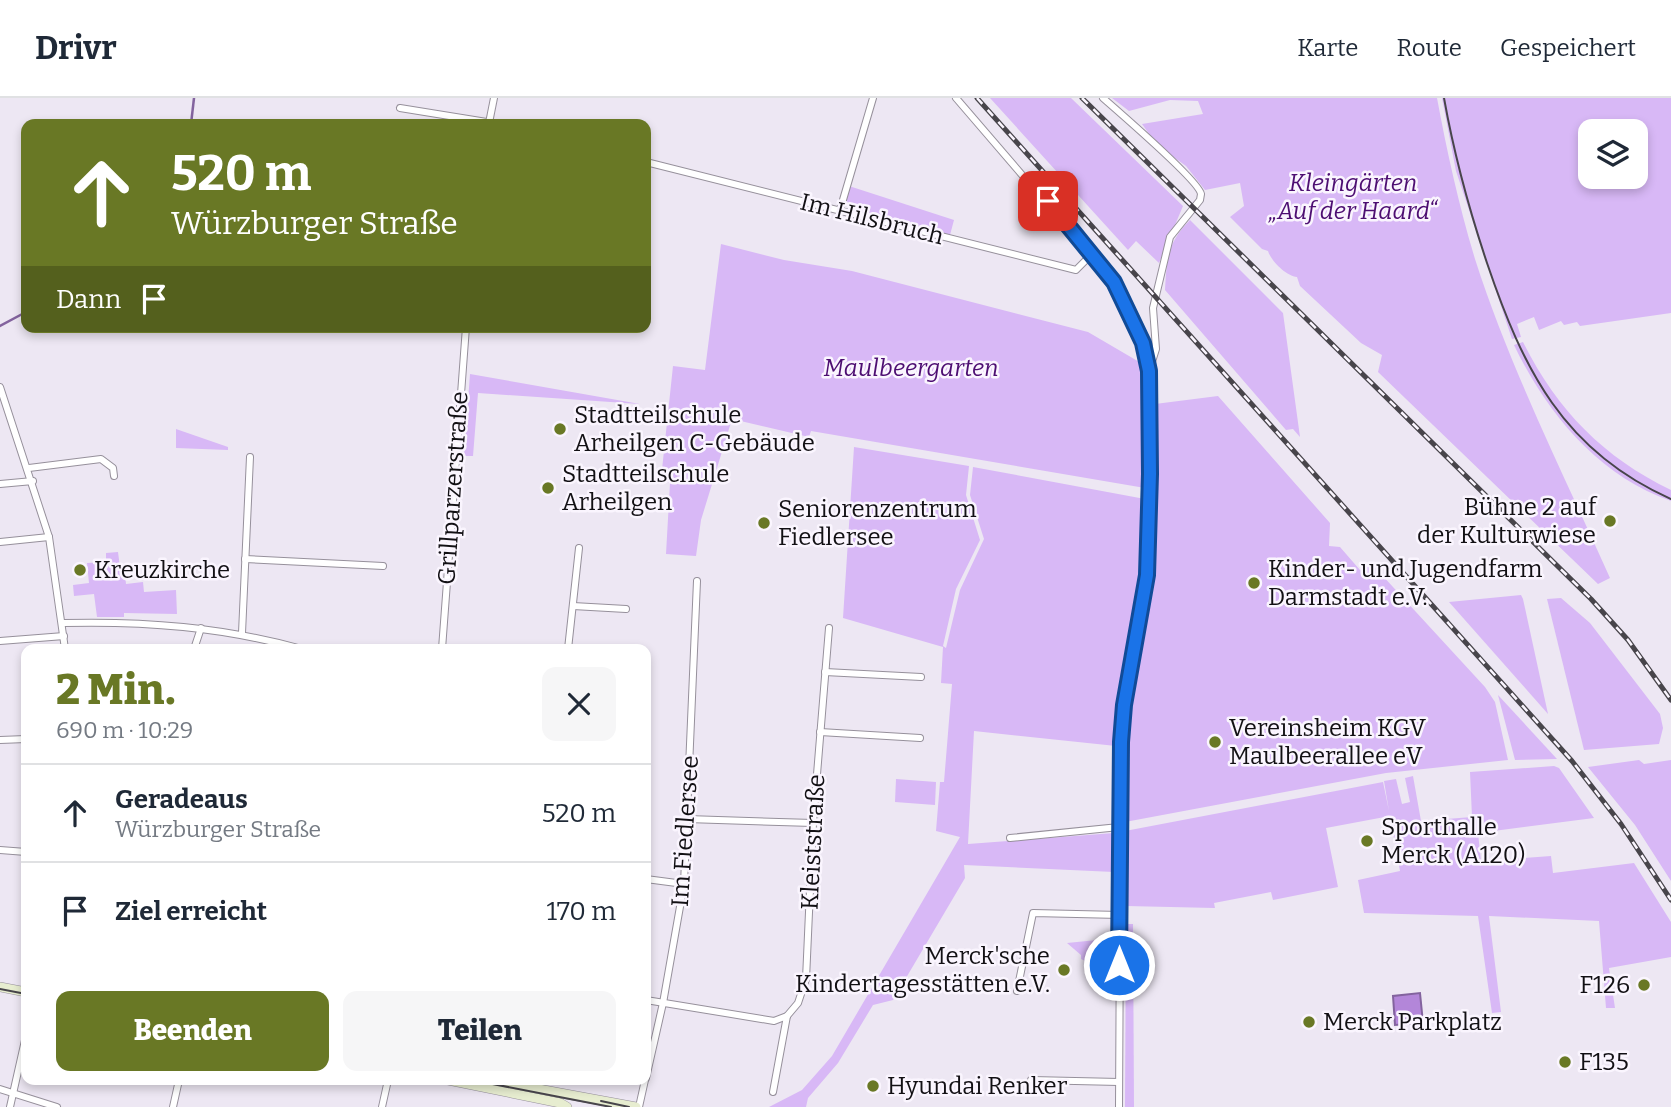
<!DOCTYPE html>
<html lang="de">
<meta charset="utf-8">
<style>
:root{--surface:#fff;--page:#f6f6f7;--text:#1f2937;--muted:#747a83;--line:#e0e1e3;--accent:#697825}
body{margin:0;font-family:Bitter,serif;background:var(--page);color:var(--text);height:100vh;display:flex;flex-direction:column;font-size:26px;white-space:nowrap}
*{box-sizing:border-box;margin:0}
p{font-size:23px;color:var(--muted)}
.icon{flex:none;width:38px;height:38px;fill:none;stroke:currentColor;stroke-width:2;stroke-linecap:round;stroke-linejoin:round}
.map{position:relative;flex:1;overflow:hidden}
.details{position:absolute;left:21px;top:546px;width:630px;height:441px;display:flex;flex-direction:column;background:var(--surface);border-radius:14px;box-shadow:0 4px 10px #0003}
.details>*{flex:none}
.banner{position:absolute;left:21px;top:21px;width:630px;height:214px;border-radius:14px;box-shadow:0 4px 10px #0003;background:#697825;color:#fff;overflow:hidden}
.fabs{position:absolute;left:1578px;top:21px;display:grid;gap:14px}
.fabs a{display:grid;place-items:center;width:70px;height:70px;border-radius:14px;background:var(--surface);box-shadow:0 4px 10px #0003;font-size:35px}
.pin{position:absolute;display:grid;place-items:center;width:60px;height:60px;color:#fff;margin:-30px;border-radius:14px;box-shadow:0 4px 10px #0006}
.me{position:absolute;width:77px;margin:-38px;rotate:0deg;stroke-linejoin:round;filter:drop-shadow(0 0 5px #0008)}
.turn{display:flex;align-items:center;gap:24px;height:147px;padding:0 35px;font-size:32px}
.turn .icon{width:91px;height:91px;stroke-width:2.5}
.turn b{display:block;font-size:49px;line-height:60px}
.then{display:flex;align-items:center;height:66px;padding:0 35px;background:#0003;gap:14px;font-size:26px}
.round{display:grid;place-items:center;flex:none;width:74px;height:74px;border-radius:14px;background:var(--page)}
.summary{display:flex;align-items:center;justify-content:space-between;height:119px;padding:0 35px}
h1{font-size:42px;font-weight:800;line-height:52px;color:var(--accent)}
.button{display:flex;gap:14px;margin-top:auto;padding:14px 35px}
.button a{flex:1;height:80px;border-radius:14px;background:var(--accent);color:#fff;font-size:28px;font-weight:800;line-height:80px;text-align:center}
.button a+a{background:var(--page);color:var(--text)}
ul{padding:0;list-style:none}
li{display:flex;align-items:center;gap:21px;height:98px;padding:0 35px;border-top:2px solid var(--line)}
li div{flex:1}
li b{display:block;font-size:26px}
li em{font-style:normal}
header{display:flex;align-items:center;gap:42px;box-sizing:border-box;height:98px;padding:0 35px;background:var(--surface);border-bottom:2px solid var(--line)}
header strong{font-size:33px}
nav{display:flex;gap:38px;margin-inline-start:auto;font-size:24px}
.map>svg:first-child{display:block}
.green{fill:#d8b8f6;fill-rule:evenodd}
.water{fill:#b386d9;stroke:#83639e;stroke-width:2}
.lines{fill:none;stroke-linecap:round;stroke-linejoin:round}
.stream{stroke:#83639e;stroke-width:2.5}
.street-casing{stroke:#96909b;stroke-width:8}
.secondary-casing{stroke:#96909b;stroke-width:10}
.street{stroke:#fff;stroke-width:6}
.secondary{stroke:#e7edd0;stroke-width:9}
.tram{stroke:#48454b;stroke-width:2}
.rail-casing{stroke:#48454b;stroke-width:5}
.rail{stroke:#faf5fe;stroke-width:2.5;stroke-dasharray:8;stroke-linecap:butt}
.route-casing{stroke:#114b97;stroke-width:18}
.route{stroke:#1a73e8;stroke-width:12}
.poi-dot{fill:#697825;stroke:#faf5fe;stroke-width:2.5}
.labels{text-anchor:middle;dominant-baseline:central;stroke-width:5;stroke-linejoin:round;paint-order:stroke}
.park-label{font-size:24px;font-style:italic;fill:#4d0e72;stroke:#faf5fe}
.street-label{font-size:24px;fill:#121014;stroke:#faf5fe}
.poi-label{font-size:24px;fill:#121014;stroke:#faf5fe;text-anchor:start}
</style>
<header>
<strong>Drivr</strong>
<nav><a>Karte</a><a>Route</a><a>Gespeichert</a></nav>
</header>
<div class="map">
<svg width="1671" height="1009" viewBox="0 0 1671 1009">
<rect width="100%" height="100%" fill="#ede7f3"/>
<!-- green -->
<g class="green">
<path d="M990,0H1071L1183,108L1159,165L1136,143L1128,152Z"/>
<path d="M1112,0H1437C1447,54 1459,108 1475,161C1510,270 1563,375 1610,480L1598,486L1378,274L1382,257L1361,245L1300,188L1297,179C1286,178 1271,163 1268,153L1262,151L1230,119L1244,108L1240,85L1205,92L1186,68L1157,47L1142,26L1203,16L1198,3L1170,2L1129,13Z"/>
<path d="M1442,0H1671V215L1580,228L1577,224L1564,227L1561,223L1539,232L1534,219L1517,226L1521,239L1512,241L1456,73ZM1636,33V79H1591V33Z"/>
<path d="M849,88L954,122L950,137L849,110L845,105Z"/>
<path d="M1190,122L1283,215L1300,339L1293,331L1286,332L1165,192C1167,161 1167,145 1190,122Z"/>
<path d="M721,146L784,162L852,173L1088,234L1141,265L1145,302V390L811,333L809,339L732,321L701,422L696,458L666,456L670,385L661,381L673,268L705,272Z"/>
<path d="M1523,244C1557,312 1603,359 1671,392V403C1598,378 1546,314 1514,247Z"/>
<path d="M470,276L640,306L478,295L473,358H464Z"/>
<path d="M1218,298L1330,425L1329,448L1340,449L1360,472L1370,464L1485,589L1495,604L1508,662L1386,675L1125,724L1130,608L1153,477L1155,306Z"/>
<path d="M176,331L228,349V352L176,350Z"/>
<path d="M854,349L969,368L966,397L980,442L956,491L943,548L946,550L960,492L984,441L970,397L973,369L1145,401L1143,477L1119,607L1116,648L974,633L968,746L1114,735V774L964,767L965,780L893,902L873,907L838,965L808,1000L806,1009H769L802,992L832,958L960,739L936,733L940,684H944L952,586L941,585L943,549L843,520Z"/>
<path d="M118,454L121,477H125L126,486L143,484L144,494L176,492L177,516L124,515V519H97L94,496L74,498L73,487L89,485L87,465L106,464V455Z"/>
<path d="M1521,497L1523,501L1548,616L1449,504Z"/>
<path d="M1561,500L1590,525L1660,616L1663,630L1659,646L1584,652L1547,501Z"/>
<path d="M1498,597L1557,661L1515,662Z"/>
<path d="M1639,662L1644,666L1671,662V783L1635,727L1588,669Z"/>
<path d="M1554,668L1559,670L1594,720L1478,735L1481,763L1551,758L1553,775L1634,765L1671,824V859L1609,870L1615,910H1606L1599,823L1489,818L1501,914L1492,915L1478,818L1364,815L1358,782L1400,773L1390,718L1326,730L1338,789L1273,802L1271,794L1214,805L1215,810L1126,808L1125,733L1383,684L1389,713L1384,683L1396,681L1402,706L1410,704L1405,680L1413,678L1421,723L1472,719L1470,674Z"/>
<path d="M896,681L936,684L935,707L895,704Z"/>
<path d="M1126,826H1133L1134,1009H1125Z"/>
<path d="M1107,841L1105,872L1081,861V857L1067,845Z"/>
</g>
<!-- water -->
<path class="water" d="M1420,895L1423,925L1395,927L1393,898Z"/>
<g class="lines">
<!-- stream -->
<g class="stream">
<path d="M191,26L194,0"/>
<path d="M0,228L26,214"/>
</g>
<!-- street casing -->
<g class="street-casing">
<g id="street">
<path d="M956,0L1114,184L1144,245L1148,271"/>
<path d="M1103,0C1119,14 1199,83 1201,96L1200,102L1170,139L1153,210L1156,251L1149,273L1150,397L1147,477L1123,607L1121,644L1119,1009"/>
<path d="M400,10L499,26"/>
<path d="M489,25L494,0"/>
<path d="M646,64L1076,172L1093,155"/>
<path d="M840,112L873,0"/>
<path d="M0,289L49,439L65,551"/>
<path d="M29,370L101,361L113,370L114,378"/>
<path d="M0,386L33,383"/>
<path d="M0,444L49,439"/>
<path d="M245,461L383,468"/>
<path d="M573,508L626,511"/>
<path d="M63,525C146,523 221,529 302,551"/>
<path d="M242,535L250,359"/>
<path d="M0,543L64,538"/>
<path d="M194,551L201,530"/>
<path d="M442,551L466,229"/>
<path d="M568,551L579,450"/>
<path d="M825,574L921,579"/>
<path d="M820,634L920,640"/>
<path d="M0,642L26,641"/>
<path d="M687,721L813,725"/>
<path d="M1010,740L1119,729"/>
<path d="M0,752L26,754"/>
<path d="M646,781L684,786"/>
<path d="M1017,893L1033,815L1120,817"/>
<path d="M646,902L774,923L787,918"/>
<path d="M646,980L663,905L684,786L697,483"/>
<path d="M1031,982L1119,984"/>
<path d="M0,991L57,1009"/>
<path d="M773,994L787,918L798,905L806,881L813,725L829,530"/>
<path d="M10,1009L26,938"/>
<path d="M173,1009L179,982"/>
<path d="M382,1009L388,982"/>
<path d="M639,1009L645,982"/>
</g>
</g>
<!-- secondary casing -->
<g class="secondary-casing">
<g id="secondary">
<path d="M0,889L26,894"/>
<path d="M448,982L560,1005L567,1009"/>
<path d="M490,982L636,1009"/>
</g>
</g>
<!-- street -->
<use href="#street" class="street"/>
<!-- secondary -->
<use href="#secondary" class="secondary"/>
<!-- tram -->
<g class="tram">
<path d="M1444,0C1454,56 1469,111 1487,165C1523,271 1563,353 1671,401"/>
<path d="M0,891L26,896"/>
<path d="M472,982L611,1009"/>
<path d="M601,1003L629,1009"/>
</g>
<!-- rail casing -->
<g class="rail-casing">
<g id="rail">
<path d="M977,0L1572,663L1621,726L1671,802"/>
<path d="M1082,0L1591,501L1628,542L1671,602"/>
</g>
</g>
<!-- rail -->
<use href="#rail" class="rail"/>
</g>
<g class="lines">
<!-- route casing -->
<g class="route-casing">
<path id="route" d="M1048,103L1114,184L1143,245L1149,273L1150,376L1147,477L1124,607L1121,644L1119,867"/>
</g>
<!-- route -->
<use href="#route" class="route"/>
</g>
<!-- markers -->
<g class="poi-dot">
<circle cx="560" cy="331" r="7"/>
<circle cx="548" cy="390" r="7"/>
<circle cx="1610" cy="423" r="7"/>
<circle cx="764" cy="425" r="7"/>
<circle cx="80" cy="472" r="7"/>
<circle cx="1254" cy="485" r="7"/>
<circle cx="1215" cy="644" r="7"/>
<circle cx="1367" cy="743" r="7"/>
<circle cx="1064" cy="872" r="7"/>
<circle cx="1644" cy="887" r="7"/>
<circle cx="1309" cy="924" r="7"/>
<circle cx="1565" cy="964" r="7"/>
<circle cx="873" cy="988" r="7"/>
</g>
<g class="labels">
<!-- park labels -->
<g class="park-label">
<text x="1353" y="85">Kleingärten<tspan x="1353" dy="28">„Auf der Haard“</tspan></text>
<text x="911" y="270">Maulbeergarten</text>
</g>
<!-- street labels -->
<g class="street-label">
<text transform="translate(872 121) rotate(14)">Im Hilsbruch</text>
<text transform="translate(453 390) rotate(-86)">Grillparzerstraße</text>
<text transform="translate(685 733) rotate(-86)">Im Fiedlersee</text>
<text transform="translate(813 744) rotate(-87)">Kleiststraße</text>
</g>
<!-- poi labels -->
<g class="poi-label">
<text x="574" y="317">Stadtteilschule<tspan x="574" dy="28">Arheilgen C-Gebäude</tspan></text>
<text x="562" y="376">Stadtteilschule<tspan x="562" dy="28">Arheilgen</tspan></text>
<text x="1596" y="409" text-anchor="end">Bühne 2 auf<tspan x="1596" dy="28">der Kulturwiese</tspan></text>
<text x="778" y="411">Seniorenzentrum<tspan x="778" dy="28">Fiedlersee</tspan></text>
<text x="1268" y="471">Kinder- und Jugendfarm<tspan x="1268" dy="28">Darmstadt e.V.</tspan></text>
<text x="94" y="472">Kreuzkirche</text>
<text x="1229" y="630">Vereinsheim KGV<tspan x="1229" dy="28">Maulbeerallee eV</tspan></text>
<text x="1381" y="729">Sporthalle<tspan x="1381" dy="28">Merck (A120)</tspan></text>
<text x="1050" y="858" text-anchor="end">Merck'sche<tspan x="1050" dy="28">Kindertagesstätten e.V.</tspan></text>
<text x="1630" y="887" text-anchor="end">F126</text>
<text x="1323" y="924">Merck Parkplatz</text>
<text x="1579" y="964">F135</text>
<text x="887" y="988">Hyundai Renker</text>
</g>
</g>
</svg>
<div class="fabs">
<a><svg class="icon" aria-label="layers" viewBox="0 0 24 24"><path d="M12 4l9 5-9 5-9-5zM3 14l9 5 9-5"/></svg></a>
</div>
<div class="pin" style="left:1048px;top:103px;background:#d93025"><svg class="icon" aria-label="arrive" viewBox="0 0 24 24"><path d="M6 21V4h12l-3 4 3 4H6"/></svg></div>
<svg class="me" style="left:1119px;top:867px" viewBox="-20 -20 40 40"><circle r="17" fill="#1a73e8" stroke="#fff" stroke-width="3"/><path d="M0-11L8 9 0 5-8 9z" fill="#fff"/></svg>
<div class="banner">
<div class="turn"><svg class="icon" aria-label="ahead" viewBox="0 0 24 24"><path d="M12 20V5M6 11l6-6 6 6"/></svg><div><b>520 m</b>Würzburger Straße</div></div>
<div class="then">Dann<svg class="icon" aria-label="arrive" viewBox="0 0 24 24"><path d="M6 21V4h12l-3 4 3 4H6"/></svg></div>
</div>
<section class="details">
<div class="summary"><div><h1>2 Min.</h1><p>690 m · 10:29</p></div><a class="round"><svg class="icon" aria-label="close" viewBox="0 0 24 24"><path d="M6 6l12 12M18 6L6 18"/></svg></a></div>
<ul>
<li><svg class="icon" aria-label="ahead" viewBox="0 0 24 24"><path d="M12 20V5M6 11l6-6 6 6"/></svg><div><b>Geradeaus</b><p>Würzburger Straße</p></div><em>520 m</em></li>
<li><svg class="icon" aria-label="arrive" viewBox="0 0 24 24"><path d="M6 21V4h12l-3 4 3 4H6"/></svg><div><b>Ziel erreicht</b></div><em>170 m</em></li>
</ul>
<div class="button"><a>Beenden</a><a>Teilen</a></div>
</section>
</div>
